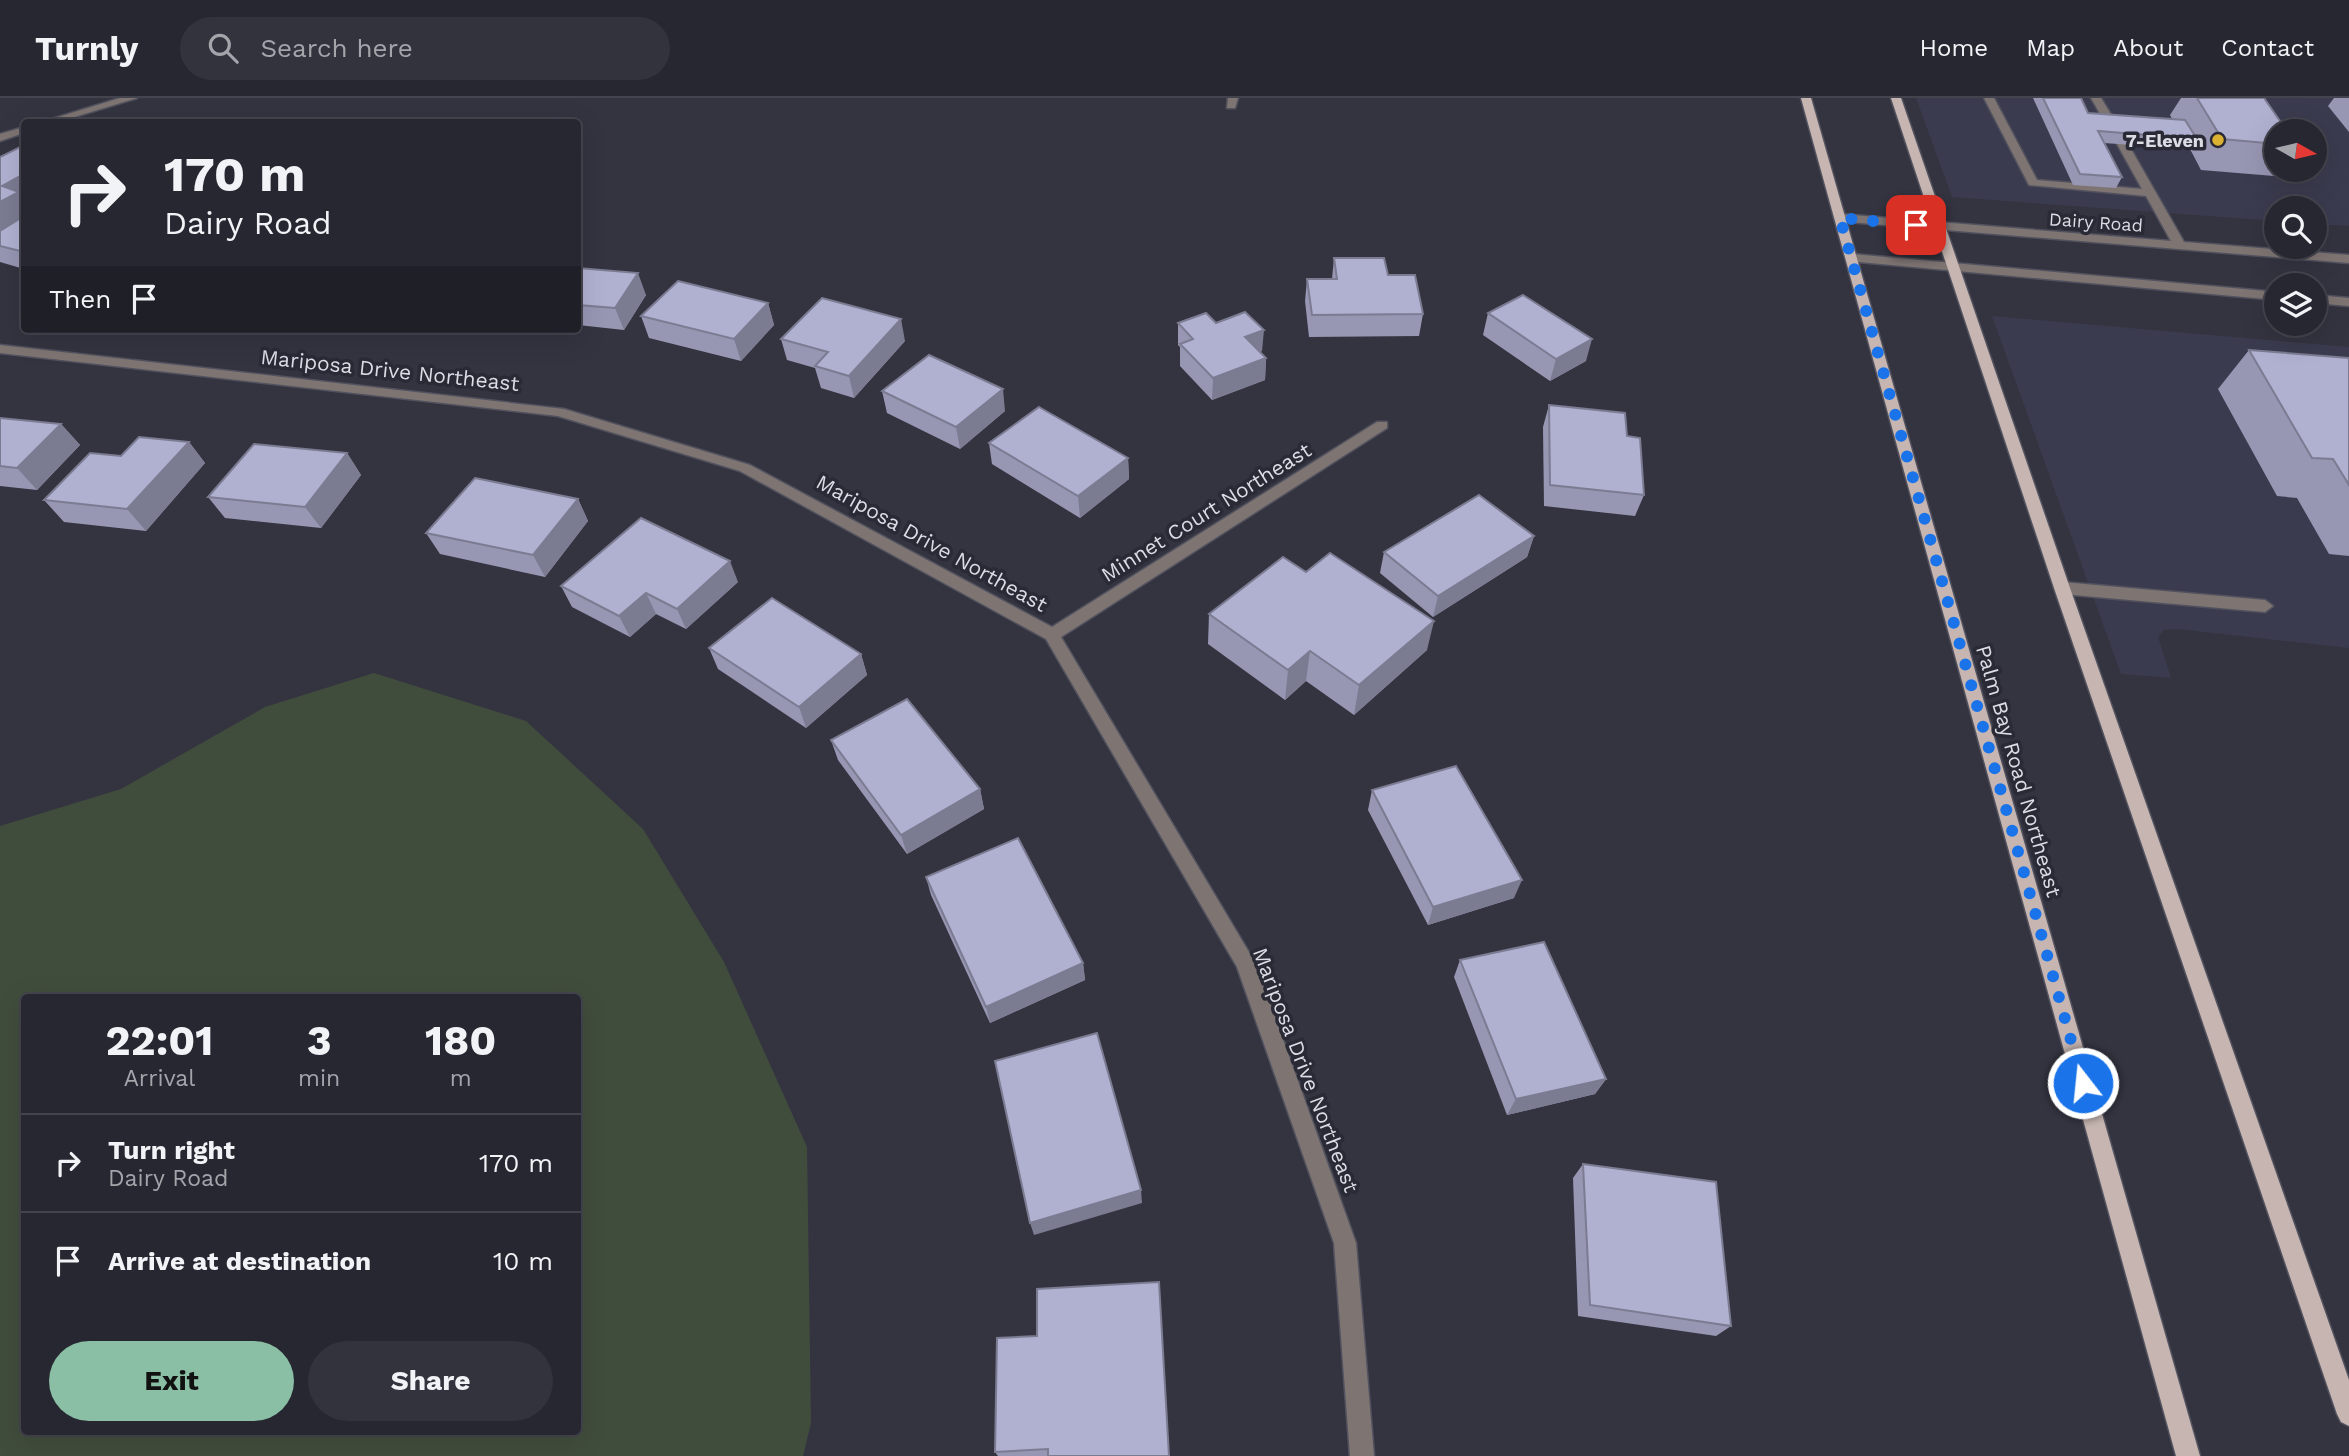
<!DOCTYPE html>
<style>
:root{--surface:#272731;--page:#33333d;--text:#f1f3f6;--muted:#a4a5ab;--line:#43444d;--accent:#8abfa5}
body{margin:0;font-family:"Work Sans",sans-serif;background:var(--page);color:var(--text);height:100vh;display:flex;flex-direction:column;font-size:26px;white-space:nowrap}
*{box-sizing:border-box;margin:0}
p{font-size:23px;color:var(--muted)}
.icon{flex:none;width:38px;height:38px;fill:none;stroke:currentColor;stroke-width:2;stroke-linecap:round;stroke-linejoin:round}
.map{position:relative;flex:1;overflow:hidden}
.drawer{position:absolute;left:21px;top:896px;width:560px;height:441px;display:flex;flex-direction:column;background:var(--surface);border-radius:7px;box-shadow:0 7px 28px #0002,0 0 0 2px var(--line)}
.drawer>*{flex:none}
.hud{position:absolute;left:21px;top:21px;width:560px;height:214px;border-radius:7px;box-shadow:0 7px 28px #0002,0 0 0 2px var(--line);background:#272731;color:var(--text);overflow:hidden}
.needle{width:46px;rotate:98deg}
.tools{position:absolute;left:2264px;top:21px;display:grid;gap:14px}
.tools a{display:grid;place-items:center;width:63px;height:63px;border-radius:50%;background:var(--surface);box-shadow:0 7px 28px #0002,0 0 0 2px var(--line);font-size:35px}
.pin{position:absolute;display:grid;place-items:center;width:60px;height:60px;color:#fff;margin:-30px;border-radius:14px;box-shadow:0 4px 10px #0006}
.me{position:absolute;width:77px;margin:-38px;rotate:344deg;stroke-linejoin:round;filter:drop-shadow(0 0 5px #0008)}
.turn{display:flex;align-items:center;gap:24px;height:147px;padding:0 28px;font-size:32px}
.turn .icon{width:91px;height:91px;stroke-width:2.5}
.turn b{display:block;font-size:49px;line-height:60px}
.then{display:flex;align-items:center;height:66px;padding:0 28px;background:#0003;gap:14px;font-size:26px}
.eta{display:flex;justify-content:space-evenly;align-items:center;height:119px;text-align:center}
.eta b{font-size:42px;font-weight:700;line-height:49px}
.button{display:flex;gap:14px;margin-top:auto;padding:14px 28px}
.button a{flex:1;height:80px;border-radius:42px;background:var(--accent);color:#111;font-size:28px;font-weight:700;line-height:80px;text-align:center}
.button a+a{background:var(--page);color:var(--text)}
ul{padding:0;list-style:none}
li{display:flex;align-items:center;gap:21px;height:98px;padding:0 28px;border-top:2px solid var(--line)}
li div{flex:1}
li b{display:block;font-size:26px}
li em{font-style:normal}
header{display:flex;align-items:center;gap:42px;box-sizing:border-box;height:98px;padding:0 35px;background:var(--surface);border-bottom:2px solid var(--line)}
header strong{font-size:33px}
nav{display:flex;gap:38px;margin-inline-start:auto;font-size:24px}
.search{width:490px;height:63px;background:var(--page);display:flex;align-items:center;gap:18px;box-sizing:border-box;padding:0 24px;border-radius:38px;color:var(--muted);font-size:26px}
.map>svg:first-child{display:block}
.built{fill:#3b3b4f;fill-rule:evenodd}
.green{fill:#414d3c;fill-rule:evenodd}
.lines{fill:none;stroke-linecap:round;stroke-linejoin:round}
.minor-casing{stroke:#52525f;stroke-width:3}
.major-casing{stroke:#52525f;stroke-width:3}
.minor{fill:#7e7573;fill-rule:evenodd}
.major{fill:#c6b5b0;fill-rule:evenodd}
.wall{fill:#9797b4}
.shaded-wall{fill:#7b7b92}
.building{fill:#b0b0d1;stroke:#7b7b92;stroke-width:2}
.route{stroke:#1a73e8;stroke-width:12;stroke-dasharray:0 21.6}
.poi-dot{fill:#dcb233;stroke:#2a2a37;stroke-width:2.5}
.labels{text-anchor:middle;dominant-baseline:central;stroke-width:7;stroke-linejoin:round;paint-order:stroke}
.far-poi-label{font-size:18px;font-weight:bold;fill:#dcdce5;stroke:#2a2a37;text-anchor:end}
.far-street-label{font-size:18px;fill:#dcdce5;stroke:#2a2a37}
.street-label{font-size:21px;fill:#dcdce5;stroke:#2a2a37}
</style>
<header>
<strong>Turnly</strong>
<div class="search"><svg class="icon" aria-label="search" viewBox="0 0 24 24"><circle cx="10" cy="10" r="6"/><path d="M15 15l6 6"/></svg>Search here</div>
<nav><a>Home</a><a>Map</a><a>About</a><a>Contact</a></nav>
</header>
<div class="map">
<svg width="2349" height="1358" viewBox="0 0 2349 1358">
<rect width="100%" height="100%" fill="#343441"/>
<!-- built -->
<g class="built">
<path d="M1916,0H2349V128L2315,126V110H2277V123L1952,99ZM2277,33H2315V72H2277Z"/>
<path d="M1992,218L2349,249V550L2177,531L2164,532L2158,539L2171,580L2121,576Z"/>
</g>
<!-- green -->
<path class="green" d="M374,575L526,623L643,731L724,864L807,1049L811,1325L803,1358H0V728L121,691L265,609ZM24,900H578V1334H24Z"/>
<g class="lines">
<!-- minor casing -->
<g class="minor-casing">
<g id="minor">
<path d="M120,0H137L58,24H42Z"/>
<path d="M1228,0H1238L1235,10H1227Z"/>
<path d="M1984,0H1994L2037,82L2142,91L2117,46L2127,44L2184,144L2349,157V165L1836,123L1834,120L1840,116L2171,143L2146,98L2029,87Z"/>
<path d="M2091,0H2101L2118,28L2116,30H2108Z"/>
<path d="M24,29V35L0,43V36Z"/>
<path d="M1852,156L2277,194V202L1848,163V157Z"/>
<path d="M2315,197L2349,200V208L2315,205Z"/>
<path d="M0,247L564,311L750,367L1052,529L1377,324H1387V330L1061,539L1256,866L1356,1145L1374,1358H1350L1334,1145L1237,869L1046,541L740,373L558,318L0,255Z"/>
<path d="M2062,484L2265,502L2273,508L2265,514L2062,496L2054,490Z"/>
</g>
</g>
<!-- major casing -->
<g class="major-casing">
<g id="major">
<path d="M1801,0H1811L2200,1358H2176Z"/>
<path d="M1891,0H1901L2070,490L2349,1282V1328L2341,1324L2337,1316L2054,490Z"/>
</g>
</g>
<!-- minor -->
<use href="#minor" class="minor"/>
<!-- major -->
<use href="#major" class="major"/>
</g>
<!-- wall -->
<g class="wall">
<path d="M2033,0H2081L2088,15L2172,21L2170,17L2181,0H2264L2277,33V72H2279L2274,78L2201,72L2190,51L2104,45L2122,79L2116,90L2073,87Z"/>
<path d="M2334,0H2349V34L2328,8Z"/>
<path d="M24,49V171L0,164V59Z"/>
<path d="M1334,160L1388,177L1423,216L1419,238L1309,239L1305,203L1307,181H1332Z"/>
<path d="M578,170L646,197L624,232L578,227Z"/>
<path d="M768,205L774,227L741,263L649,240L641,218Z"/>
<path d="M1488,215L1586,263L1550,283L1483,237Z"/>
<path d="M1178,225H1216L1262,253L1260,254L1266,260L1265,282L1212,302L1180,268V249L1178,247Z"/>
<path d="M781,241L905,243L854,300L821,290L815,270L787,262Z"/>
<path d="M2249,252L2349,260V458L2329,456L2297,400L2277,398L2218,291Z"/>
<path d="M882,293L1005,313L960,351L887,315Z"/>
<path d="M1549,307L1627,338L1644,397L1635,418L1544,408L1543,329Z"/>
<path d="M0,320L61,326L80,347L37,392L0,388Z"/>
<path d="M189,344L205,365L146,433L64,424L44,402L121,358Z"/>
<path d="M989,345L1128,360L1129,381L1080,420L992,366Z"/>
<path d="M347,355L361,377L321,430L225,420L208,399Z"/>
<path d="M578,401L588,423L545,479L440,456L426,435Z"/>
<path d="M1534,438L1527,459L1433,519L1380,475L1384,454Z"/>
<path d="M738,484L686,531L656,516L630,539L572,509L561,488Z"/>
<path d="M1209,516L1427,552L1354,617L1306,583L1285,602L1208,546Z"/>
<path d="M709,550L861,556L867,577L806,630L718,571Z"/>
<path d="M831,642L980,691L984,711L907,756L838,662Z"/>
<path d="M1372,692L1514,800L1428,827L1368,712Z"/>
<path d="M926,779L1083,865L1085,882L990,925L931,797Z"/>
<path d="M1460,862L1606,981L1595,996L1507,1017L1454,879Z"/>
<path d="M1583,1066L1731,1228L1716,1238L1578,1218L1573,1080Z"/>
<path d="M997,1240L1169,1358H998L995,1354Z"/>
</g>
<!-- shaded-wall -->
<g class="shaded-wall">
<path d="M24,76V121L0,134V104L2,88Z"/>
<path d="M638,175L646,197L624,232L615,210Z"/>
<path d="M768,205L774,227L741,263L734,241Z"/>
<path d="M901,221L905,243L854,300L849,278Z"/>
<path d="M1264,232L1262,253L1244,261L1245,239Z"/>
<path d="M1592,241L1586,263L1550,283L1556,261Z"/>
<path d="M1266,260L1265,282L1212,302L1213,280Z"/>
<path d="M1003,291L1005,313L960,351L956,329Z"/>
<path d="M61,326L80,347L37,392L17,370Z"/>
<path d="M189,344L205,365L146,433L127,411Z"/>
<path d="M347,355L361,377L321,430L305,409Z"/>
<path d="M1128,360L1129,381L1080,420L1078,398Z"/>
<path d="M578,401L588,423L545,479L533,457Z"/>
<path d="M1534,438L1527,459L1433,519L1438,498Z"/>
<path d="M730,463L738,484L686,531L677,511Z"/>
<path d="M646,495L656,516L630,539L619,518Z"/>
<path d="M1434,523L1427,552L1354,617L1359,587Z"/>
<path d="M1310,553L1306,583L1285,602L1288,572Z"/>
<path d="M861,556L867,577L806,630L799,609Z"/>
<path d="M980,691L984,711L907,756L901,737Z"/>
<path d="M1522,782L1514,800L1428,827L1433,809Z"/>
<path d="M1083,865L1085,882L990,925L986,909Z"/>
<path d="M1606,981L1595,996L1507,1017L1516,1001Z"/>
<path d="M1141,1092L1142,1105L1034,1137L1030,1125Z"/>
</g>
<!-- building -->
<g class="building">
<path d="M2043,0H2081L2088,15L2185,22L2197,41L2098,33L2122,79L2080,76Z"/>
<path d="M2197,0H2264L2287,33H2277V46L2222,41Z"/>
<path d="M22,48L24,49V76L2,88L19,94L0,104V59Z"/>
<path d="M24,118V154L0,148V133Z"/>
<path d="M1334,160H1384L1388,177H1415L1423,216L1312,217L1307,181H1337Z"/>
<path d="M578,170L638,175L615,210L578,207Z"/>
<path d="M678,183L768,205L734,241L641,218Z"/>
<path d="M1523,197L1592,241L1556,261L1488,215Z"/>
<path d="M822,200L901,221L849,278L815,268L828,254L781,241Z"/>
<path d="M1245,214L1264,232L1245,239L1266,260L1213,280L1180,246L1193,241L1178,225L1206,215L1216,225Z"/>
<path d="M2249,252L2349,260V387L2333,361L2312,360Z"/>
<path d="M929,257L1003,291L956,329L882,293Z"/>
<path d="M1549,307L1625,315L1627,338L1640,340L1644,397L1550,387Z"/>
<path d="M1039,309L1128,360L1078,398L989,345Z"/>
<path d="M0,320L61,326L17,370L0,368Z"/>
<path d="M139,339L189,344L127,411L44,402L90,355L121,358Z"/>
<path d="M254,346L347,355L305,409L208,399Z"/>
<path d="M475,380L578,401L533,457L426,435Z"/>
<path d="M1479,397L1534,438L1438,498L1384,454Z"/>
<path d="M641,420L730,463L677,511L646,495L619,518L561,488Z"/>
<path d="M1330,455L1434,523L1359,587L1310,553L1288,572L1209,516L1283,459L1306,474Z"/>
<path d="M772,500L861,556L799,609L709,550Z"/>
<path d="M907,601L980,691L901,737L831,642Z"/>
<path d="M1456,668L1522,782L1433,809L1372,692Z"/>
<path d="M1018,740L1083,865L986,909L926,779Z"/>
<path d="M1544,844L1606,981L1516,1001L1460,862Z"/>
<path d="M1097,935L1141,1092L1030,1125L995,963Z"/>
<path d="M1583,1066L1716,1084L1731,1228L1590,1207Z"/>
<path d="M1159,1184L1169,1358H1048V1351L995,1354L997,1240L1037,1238V1191Z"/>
</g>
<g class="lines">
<!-- route -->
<path class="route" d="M1916,127L1840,120L2083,985"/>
</g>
<!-- markers -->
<circle class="poi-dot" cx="2218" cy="42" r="7"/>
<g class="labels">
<!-- far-poi labels -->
<g class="far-poi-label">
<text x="2204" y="42">7-Eleven</text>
</g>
<!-- far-street labels -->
<g class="far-street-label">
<text transform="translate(2096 124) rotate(4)">Dairy Road</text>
</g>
<!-- street labels -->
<g class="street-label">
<text transform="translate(390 272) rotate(6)">Mariposa Drive Northeast</text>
<text transform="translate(1206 414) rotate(-32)">Minnet Court Northeast</text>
<text transform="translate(932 445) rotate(29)">Mariposa Drive Northeast</text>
<text transform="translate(2019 673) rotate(74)">Palm Bay Road Northeast</text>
<text transform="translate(1306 972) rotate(69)">Mariposa Drive Northeast</text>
</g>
</g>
</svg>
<div class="tools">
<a><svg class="needle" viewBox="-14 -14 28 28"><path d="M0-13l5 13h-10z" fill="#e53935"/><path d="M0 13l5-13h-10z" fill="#a4a5ab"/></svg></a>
<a><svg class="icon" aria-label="search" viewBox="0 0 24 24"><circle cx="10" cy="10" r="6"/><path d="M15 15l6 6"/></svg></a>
<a><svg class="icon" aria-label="layers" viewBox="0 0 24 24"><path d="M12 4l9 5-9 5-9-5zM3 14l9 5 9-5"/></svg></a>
</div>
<div class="pin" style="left:1916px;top:127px;background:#d93025"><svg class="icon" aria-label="arrive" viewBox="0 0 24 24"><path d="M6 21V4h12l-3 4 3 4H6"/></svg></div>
<svg class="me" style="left:2083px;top:985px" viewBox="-20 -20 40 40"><circle r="17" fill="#1a73e8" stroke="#fff" stroke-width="3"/><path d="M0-11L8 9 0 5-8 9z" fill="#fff"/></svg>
<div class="hud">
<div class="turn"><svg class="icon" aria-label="right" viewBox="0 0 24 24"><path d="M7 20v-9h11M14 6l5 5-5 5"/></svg><div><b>170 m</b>Dairy Road</div></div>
<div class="then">Then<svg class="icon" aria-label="arrive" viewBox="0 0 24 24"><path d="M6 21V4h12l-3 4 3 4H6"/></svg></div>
</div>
<section class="drawer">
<div class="eta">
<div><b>22:01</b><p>Arrival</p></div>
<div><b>3</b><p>min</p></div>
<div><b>180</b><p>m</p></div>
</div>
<ul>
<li><svg class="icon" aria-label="right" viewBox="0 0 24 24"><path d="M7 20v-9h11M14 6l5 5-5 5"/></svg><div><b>Turn right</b><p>Dairy Road</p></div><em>170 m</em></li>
<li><svg class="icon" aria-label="arrive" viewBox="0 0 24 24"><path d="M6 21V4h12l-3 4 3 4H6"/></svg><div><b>Arrive at destination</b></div><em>10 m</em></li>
</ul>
<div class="button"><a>Exit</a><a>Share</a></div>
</section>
</div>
